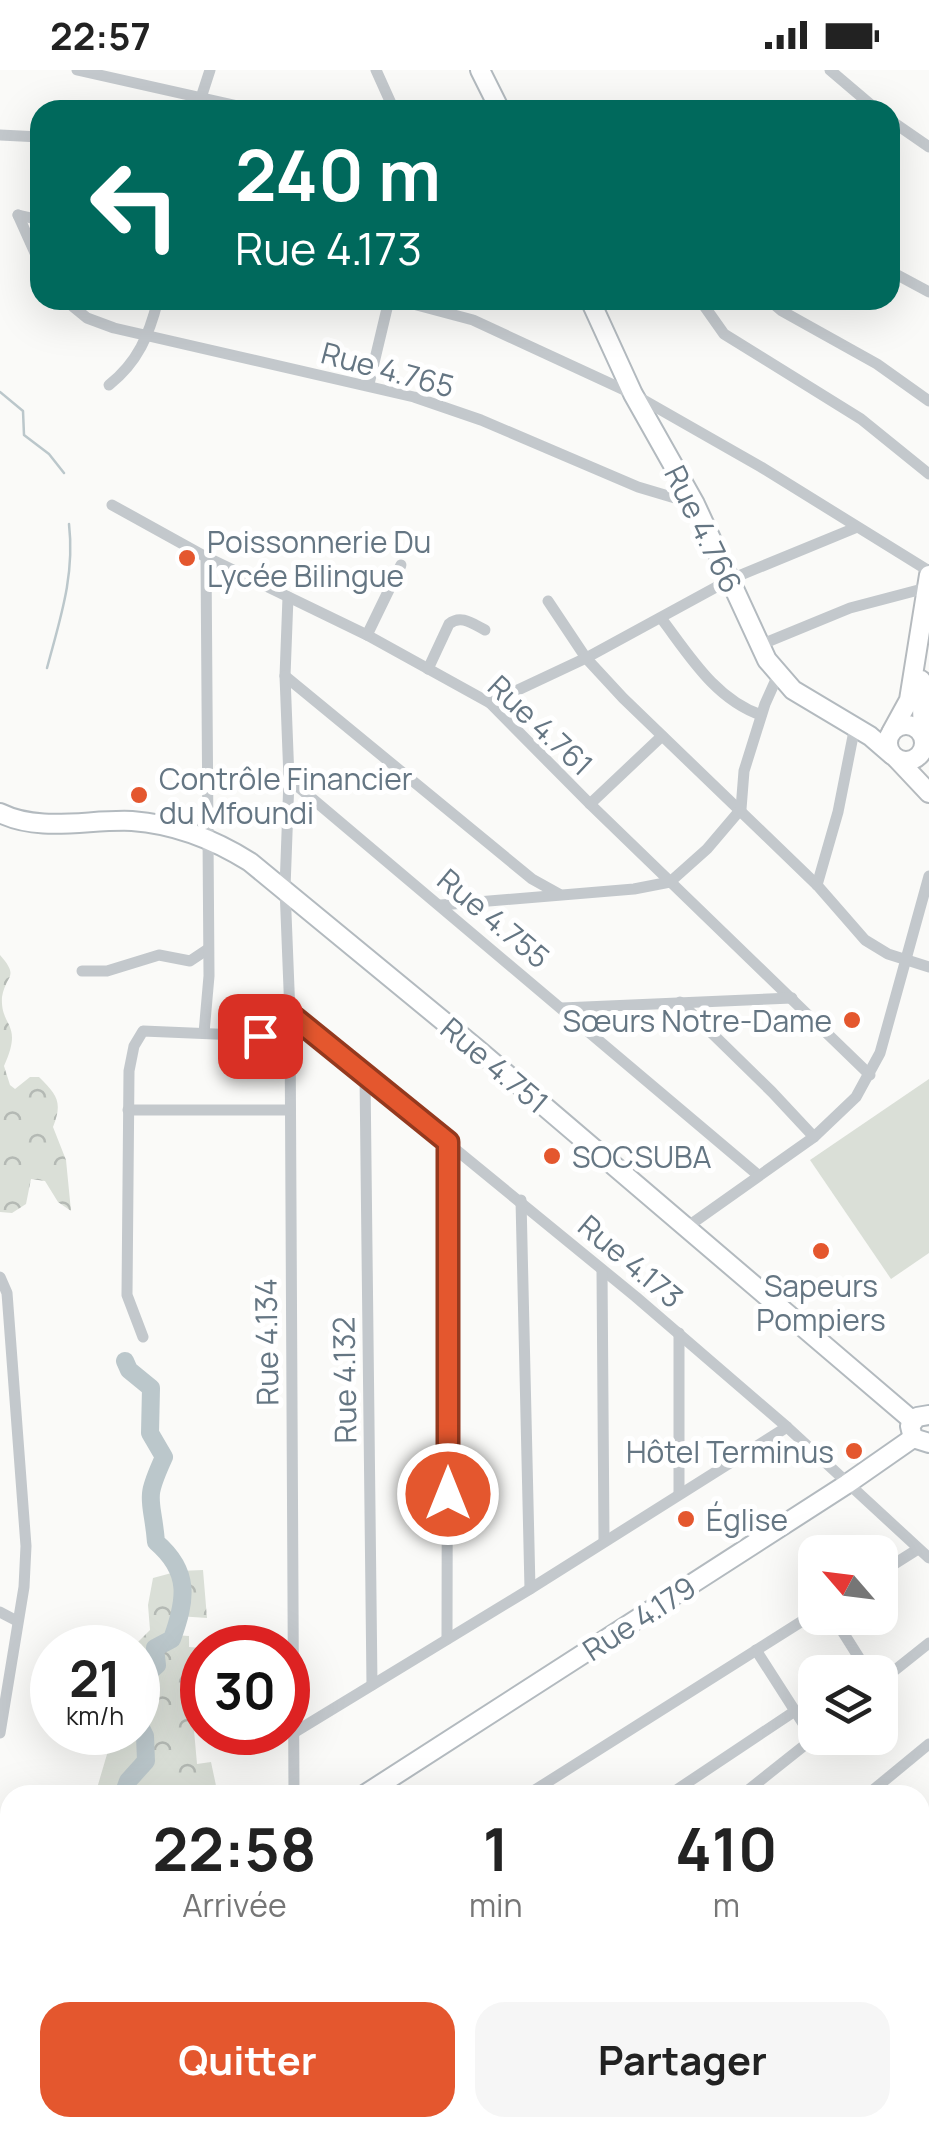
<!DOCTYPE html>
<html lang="fr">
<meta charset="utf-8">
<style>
:root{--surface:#fff;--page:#f6f6f6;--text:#222;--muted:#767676;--accent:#e4572e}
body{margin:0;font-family:Manrope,sans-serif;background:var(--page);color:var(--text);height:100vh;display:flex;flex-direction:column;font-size:38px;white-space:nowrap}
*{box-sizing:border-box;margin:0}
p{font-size:32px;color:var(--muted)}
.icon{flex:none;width:55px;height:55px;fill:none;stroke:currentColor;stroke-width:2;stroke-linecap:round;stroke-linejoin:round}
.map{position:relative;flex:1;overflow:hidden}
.panel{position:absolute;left:0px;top:1715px;width:930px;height:352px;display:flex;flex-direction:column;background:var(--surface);border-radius:30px 30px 0 0;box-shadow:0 10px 40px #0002}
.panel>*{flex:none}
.banner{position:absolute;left:30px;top:30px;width:870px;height:210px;border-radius:30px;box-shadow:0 10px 40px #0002;background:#00695c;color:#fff;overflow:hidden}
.needle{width:65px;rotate:298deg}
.tools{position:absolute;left:798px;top:1465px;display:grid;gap:20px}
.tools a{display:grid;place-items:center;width:100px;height:100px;border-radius:20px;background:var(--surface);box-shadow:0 10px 40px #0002;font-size:50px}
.speed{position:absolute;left:30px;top:1555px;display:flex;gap:20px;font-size:50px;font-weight:700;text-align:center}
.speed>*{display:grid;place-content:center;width:130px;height:130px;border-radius:50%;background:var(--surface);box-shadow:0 10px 40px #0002;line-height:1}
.speed small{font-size:25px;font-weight:400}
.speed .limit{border:15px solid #d22;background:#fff;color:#111}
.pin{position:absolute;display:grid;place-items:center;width:85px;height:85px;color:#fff;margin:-42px;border-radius:20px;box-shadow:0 5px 15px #0006}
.me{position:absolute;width:110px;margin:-55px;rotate:0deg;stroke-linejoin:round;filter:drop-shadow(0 0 8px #0008)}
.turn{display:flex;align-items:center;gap:35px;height:210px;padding:0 40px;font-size:45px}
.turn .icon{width:130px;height:130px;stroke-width:2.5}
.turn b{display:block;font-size:70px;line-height:85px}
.eta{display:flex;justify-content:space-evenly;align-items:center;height:170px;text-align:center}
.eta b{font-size:60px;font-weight:700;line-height:70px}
.cta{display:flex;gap:20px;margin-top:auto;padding:20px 40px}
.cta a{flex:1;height:115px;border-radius:30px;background:var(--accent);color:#fff;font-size:40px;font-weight:700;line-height:115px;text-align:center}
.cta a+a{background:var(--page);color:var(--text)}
.status{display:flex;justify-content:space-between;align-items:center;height:70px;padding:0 50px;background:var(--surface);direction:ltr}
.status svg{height:28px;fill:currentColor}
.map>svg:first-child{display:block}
.built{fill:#e8e9e9}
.forest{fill:url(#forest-crowns)}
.pitch{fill:#dadfd7}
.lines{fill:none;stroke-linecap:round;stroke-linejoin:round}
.stream{stroke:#bbc7cb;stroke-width:2.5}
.river{stroke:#bbc7cb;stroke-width:18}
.secondary-casing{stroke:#b3babf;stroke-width:22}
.primary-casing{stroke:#b5babe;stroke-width:22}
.street{stroke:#c3c8cc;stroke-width:11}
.secondary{stroke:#fff;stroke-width:18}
.primary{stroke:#fff;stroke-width:18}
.route-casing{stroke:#94391e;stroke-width:25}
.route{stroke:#e4572e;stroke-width:18}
.poi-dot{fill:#e4572e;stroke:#fff;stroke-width:4}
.labels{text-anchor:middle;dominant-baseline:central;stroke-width:10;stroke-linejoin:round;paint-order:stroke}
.street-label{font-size:30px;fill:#657683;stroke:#fff}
.poi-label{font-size:30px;fill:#657683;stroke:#fff;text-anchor:start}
</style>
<div class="status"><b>22:57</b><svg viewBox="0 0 49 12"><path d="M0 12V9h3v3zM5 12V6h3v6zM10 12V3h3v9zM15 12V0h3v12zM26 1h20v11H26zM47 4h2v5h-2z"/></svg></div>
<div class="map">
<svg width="929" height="2066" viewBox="0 0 929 2066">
<defs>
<pattern id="forest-crowns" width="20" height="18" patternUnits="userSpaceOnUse" patternTransform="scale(2.5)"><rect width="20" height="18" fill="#dadfd7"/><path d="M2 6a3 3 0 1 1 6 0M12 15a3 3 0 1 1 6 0" fill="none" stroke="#b4b9b4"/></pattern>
</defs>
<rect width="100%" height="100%" fill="#fafaf8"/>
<!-- built -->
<path class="built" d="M34,2058H150V2066H24Z"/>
<!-- forest -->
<g class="forest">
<path d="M0,885C20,908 6,904 2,927C0,958 24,952 4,996L10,1015L15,1019L30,1007H39C57,1025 63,1032 53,1057L66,1090L71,1141L58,1132L45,1111L31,1109L26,1134L12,1143L0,1142Z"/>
<path d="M203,1500L207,1548L178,1546L174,1565L189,1566V1577L202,1578L200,1608L202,1609V1646L193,1649L197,1694L211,1692L218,1725H95L110,1674L109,1663L138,1662V1578L133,1577L150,1560L148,1535L153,1508L179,1501Z"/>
</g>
<!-- pitch -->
<path class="pitch" d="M929,1009V1183L891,1209L810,1090Z"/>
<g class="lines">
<!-- stream -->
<g class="stream">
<path d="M0,322L23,341L24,365L49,384L64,403"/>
<path d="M47,598C60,549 75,506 69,454"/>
</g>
<!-- river -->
<g class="river">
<path d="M125,1291L129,1300L151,1318L150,1363L164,1387C143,1433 152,1425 156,1472C191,1502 186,1530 172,1569L155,1578L157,1595L138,1611"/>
<path d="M123,1725L128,1711L146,1691L145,1666L138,1652"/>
<path d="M9,2066L17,2058"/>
</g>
<!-- secondary casing -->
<g class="secondary-casing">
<g id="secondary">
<path d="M480,0L500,40"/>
<path d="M590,230L633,324L695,434L767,590L793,620L870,666L892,685"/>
<path d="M0,743C41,763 88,749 132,751C174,754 215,770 250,792L476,978L913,1351"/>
<path d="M929,1345L917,1347L910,1356L913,1368L929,1373"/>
<path d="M364,1725L847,1414L913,1368"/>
<path d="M0,1954L10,1948"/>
</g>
</g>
<!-- primary casing -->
<g class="primary-casing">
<g id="primary">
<path d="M921,610L923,665"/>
<circle cx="906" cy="673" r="18"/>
<path d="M892,661L909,630L929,505"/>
<path d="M897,689L929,723"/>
</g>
</g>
<!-- street -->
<g class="street">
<path d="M77,0L255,40"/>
<path d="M376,0L394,40"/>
<path d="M830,0L877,40"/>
<path d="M197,40L210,0"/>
<path d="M890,50L929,77"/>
<path d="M0,65L40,67"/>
<path d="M18,145L40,194"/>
<path d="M18,145L40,150"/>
<path d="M890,201L929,222"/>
<path d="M65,230L87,248L114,258L414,327L481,350L638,417L695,434"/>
<path d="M398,230L473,250L633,324L761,397L929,501"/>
<path d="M700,230L724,264L861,349L929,404"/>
<path d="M769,230L782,241L877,294L929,331"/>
<path d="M369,314L389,230"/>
<path d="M109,315C138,292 149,265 158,230"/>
<path d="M112,435L206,487L367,565L490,633L590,734L870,1005"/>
<path d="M288,527L285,606L289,709L285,818L290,944L294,1725"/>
<path d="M548,531L586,588L623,628L817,815L865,870L888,884L929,897"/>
<path d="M661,548C689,585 715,629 761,645"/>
<path d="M367,565L401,495"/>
<path d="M760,575L850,538L926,518"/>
<path d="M428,599L449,554C461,544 473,554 485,560"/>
<path d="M285,606L532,809L559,824"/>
<path d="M490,633L586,588L731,509L855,458"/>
<path d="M289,709L758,1105"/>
<path d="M590,734L662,666"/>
<path d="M817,815L838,742L855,656"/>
<path d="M441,835L634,819L670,812L707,779L741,739L744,701L765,634L778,605"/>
<path d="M82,901H107L159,885L190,891L208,879"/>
<path d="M680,932L772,1022L814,1067"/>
<path d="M562,938L792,928"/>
<path d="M290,944L636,1227L787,1357L929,1488"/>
<path d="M204,963L209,906L206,487"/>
<path d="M365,1005L372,1615"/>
<path d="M128,1040H289"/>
<path d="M521,1130L530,1519"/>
<path d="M687,1157L814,1067L856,1027L880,983L929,806"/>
<path d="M602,1200L604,1469"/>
<path d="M0,1207L7,1223L26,1476L24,1517L0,1663"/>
<path d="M679,1263V1423"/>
<path d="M143,1267L127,1225L129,1001L134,976L143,961L288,967"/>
<path d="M880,1503L918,1479"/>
<path d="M0,1542L17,1551"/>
<path d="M834,1548L868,1602"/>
<path d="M447,1569L448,1072"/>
<path d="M756,1580L813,1669"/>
<path d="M880,1612L929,1573"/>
<path d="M295,1662L530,1519L787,1357"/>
<path d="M527,1725L815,1543"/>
<path d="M669,1725L795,1641"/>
<path d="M742,1725L815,1667"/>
<path d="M867,1725L929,1674"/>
<path d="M920,1779L929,1771"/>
<path d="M920,1878L929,1871"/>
<path d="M0,1939L10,1942"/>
</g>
<!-- secondary -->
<use href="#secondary" class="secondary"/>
<!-- primary -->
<use href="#primary" class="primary"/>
</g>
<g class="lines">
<!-- route casing -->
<g class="route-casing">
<path id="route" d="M260,966L288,967L290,944L448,1072V1424"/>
</g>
<!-- route -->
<use href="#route" class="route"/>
</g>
<!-- markers -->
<g class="poi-dot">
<circle cx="187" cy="488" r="10"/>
<circle cx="139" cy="725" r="10"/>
<circle cx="852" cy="950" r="10"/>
<circle cx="552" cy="1086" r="10"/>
<circle cx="821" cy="1181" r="10"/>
<circle cx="854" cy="1381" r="10"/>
<circle cx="686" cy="1449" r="10"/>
</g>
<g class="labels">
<!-- street labels -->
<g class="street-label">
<text transform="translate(388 299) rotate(15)">Rue 4.765</text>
<text transform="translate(704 459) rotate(64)">Rue 4.766</text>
<text transform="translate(541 655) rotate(43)">Rue 4.761</text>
<text transform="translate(494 848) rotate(40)">Rue 4.755</text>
<text transform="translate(495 995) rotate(40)">Rue 4.751</text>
<text transform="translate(631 1191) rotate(40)">Rue 4.173</text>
<text transform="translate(266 1272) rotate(-91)">Rue 4.134</text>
<text transform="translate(344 1310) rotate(-91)">Rue 4.132</text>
<text transform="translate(639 1548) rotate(-33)">Rue 4.179</text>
</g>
<!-- poi labels -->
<g class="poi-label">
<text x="207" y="471">Poissonnerie Du<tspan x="207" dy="34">Lycée Bilingue</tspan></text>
<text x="159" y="708">Contrôle Financier<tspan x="159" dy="34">du Mfoundi</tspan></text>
<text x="832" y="950" text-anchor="end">Sœurs Notre-Dame</text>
<text x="572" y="1086">SOCSUBA</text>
<text x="821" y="1215" text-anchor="middle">Sapeurs<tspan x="821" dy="34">Pompiers</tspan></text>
<text x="834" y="1381" text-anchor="end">Hôtel Terminus</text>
<text x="706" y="1449">Église</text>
</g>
</g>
</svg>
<div class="tools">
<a><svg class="needle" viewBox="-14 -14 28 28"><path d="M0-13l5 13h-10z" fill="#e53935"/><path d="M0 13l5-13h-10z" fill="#767676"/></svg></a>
<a><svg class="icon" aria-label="layers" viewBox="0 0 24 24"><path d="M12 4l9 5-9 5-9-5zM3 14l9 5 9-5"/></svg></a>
</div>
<div class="speed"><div>21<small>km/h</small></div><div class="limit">30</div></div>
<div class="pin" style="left:260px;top:966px;background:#d93025"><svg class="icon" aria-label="arrive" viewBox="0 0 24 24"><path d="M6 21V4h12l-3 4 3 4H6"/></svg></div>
<svg class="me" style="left:448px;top:1424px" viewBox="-20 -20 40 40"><circle r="17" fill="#e4572e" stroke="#fff" stroke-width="3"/><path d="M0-11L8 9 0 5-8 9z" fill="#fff"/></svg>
<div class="banner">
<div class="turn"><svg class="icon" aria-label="left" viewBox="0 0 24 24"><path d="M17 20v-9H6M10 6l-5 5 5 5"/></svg><div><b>240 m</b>Rue 4.173</div></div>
</div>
<section class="panel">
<div class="eta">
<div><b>22:58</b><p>Arrivée</p></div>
<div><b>1</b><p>min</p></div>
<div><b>410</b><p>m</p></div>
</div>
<div class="cta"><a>Quitter</a><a>Partager</a></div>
</section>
</div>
